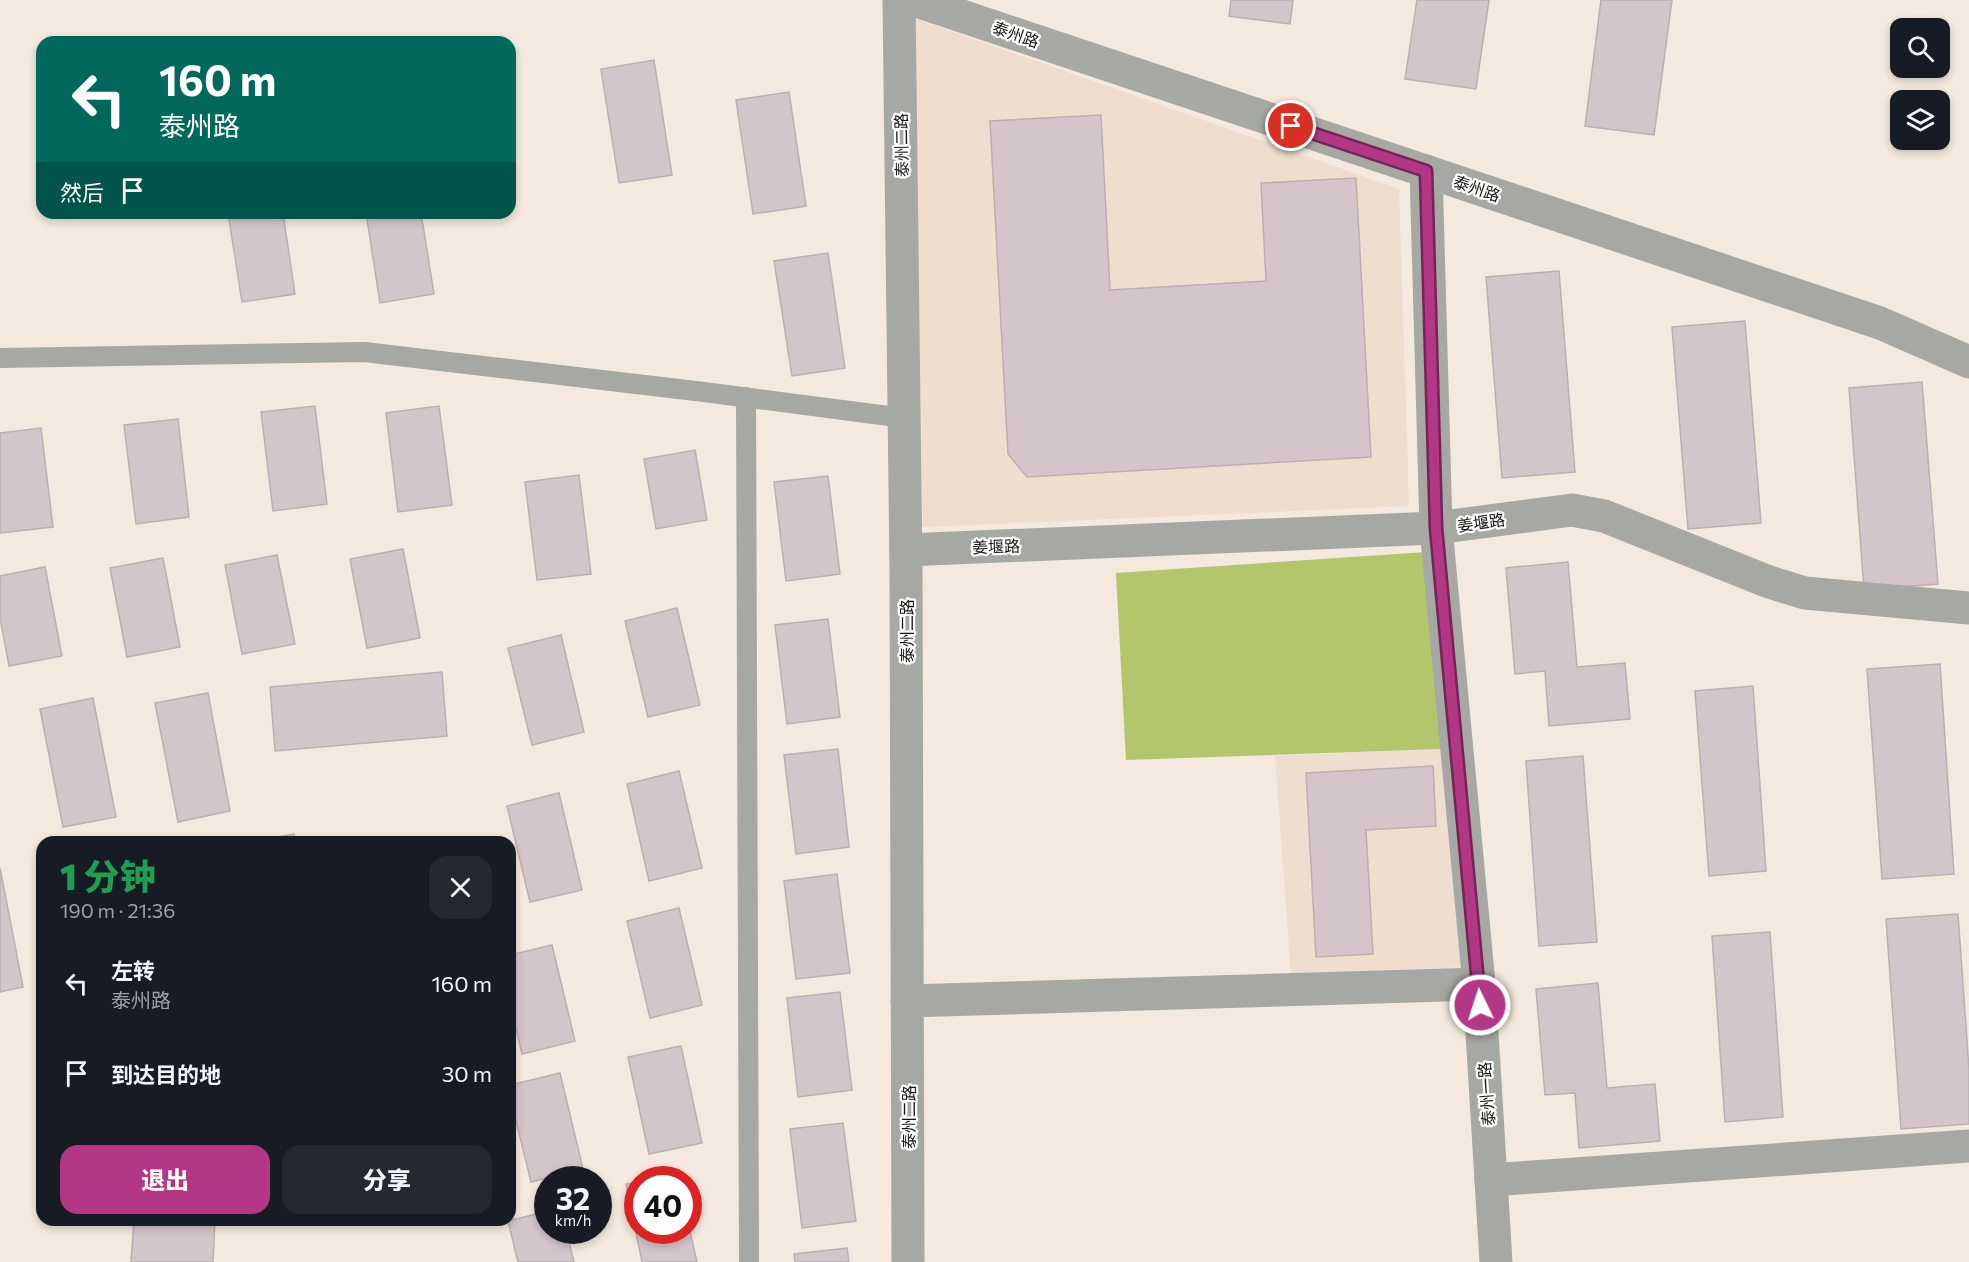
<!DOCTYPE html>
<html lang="zh">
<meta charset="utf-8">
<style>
:root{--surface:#171b24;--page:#242831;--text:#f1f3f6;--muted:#9ea1a6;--accent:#b43786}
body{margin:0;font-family:Commissioner,"Noto Sans SC",sans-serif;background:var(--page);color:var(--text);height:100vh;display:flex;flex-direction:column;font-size:22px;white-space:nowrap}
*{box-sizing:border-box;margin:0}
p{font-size:20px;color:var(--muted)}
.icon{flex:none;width:33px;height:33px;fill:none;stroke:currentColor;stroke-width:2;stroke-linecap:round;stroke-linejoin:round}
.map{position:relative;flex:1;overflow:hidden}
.panel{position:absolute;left:36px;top:836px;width:480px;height:390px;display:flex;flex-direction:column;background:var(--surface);border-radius:18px;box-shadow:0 3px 9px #0003}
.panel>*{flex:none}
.banner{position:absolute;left:36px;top:36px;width:480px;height:183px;border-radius:18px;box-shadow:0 3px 9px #0003;background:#00695c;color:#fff;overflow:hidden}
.buttons{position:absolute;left:1890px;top:18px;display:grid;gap:12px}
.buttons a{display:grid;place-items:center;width:60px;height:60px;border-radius:12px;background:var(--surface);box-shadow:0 3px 9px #0003;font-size:30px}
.speed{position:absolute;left:534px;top:1166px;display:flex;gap:12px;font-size:30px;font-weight:700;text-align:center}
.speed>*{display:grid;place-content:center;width:78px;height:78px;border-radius:50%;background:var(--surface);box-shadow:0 3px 9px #0003;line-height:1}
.speed small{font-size:15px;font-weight:400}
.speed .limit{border:9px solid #d22;background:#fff;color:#111}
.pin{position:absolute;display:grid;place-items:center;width:51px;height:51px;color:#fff;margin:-26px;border:3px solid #fff;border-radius:50%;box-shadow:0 2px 6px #0007}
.me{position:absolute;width:66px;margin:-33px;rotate:356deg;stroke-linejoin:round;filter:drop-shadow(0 0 4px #0008)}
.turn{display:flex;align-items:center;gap:21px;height:126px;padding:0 24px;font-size:27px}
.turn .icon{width:78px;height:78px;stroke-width:2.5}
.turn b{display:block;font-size:42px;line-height:51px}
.then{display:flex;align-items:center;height:57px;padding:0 24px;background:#0003;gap:12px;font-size:22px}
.round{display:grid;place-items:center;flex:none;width:63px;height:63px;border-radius:18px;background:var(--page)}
.summary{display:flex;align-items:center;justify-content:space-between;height:102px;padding:0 24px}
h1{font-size:36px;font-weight:800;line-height:45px;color:#1e9e55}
.primary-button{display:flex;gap:12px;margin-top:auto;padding:12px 24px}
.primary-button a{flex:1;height:69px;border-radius:18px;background:var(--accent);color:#fff;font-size:24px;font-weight:800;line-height:69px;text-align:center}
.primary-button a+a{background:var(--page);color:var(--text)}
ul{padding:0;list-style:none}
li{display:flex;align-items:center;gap:18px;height:90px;padding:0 24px}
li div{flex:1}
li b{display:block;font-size:22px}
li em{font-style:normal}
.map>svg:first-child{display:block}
.built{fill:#eedecd}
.green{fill:#b3c66b}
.building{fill:#d4c5cb;stroke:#bdaeb4;stroke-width:1.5}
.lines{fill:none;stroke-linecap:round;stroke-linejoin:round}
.service{stroke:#a5a8a3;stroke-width:20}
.minor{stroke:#a5a8a3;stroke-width:33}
.tertiary{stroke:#a5a8a3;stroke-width:33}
.route-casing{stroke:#752457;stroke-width:15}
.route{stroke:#b43786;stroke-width:10}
.labels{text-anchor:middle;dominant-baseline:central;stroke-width:4.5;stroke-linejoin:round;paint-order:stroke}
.street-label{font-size:16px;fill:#16120f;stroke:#fff}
</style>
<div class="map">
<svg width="1969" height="1262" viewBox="0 0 1969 1262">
<rect width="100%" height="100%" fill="#f3e9de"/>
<!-- built -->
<g class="built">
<path d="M914,18L1399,189L1409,506L923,527Z"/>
<path d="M1441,749L1463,967L1291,974L1275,756Z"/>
</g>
<!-- green -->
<path class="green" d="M1426,552L1441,749L1126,760L1116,573Z"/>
<!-- building -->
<g class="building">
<path d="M1231,0H1293L1290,24L1229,16Z"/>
<path d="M1417,0H1489L1476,89L1405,79Z"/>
<path d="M1601,0H1672L1654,135L1585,126Z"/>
<path d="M654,60L672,175L619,183L601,69Z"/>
<path d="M789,92L806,206L753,214L736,100Z"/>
<path d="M1101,115L1110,290L1266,281L1261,183L1356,178L1371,457L1027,477L1008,454L990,121Z"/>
<path d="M228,213H283L295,294L242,302Z"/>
<path d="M366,213H421L434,294L380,303Z"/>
<path d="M828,253L845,368L792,376L774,261Z"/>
<path d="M1559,271L1575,472L1502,478L1486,277Z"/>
<path d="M1745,321L1761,523L1688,529L1672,327Z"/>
<path d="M1922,382L1938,584L1864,590L1849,388Z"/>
<path d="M315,406L327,504L273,511L261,412Z"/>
<path d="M439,406L452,505L398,512L386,413Z"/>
<path d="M178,419L189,517L136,524L124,425Z"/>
<path d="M41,428L53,527L0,533V433Z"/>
<path d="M695,450L707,520L656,529L644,459Z"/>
<path d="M579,475L591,574L537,580L525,482Z"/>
<path d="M828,476L840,574L786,581L774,482Z"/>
<path d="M403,549L420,638L367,648L350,559Z"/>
<path d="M277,555L295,644L242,654L225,565Z"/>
<path d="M163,558L180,647L127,657L110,568Z"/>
<path d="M1568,562L1577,667L1625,663L1630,719L1549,726L1545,671L1515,674L1506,568Z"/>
<path d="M45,567L62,656L9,666L0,617V576Z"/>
<path d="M677,608L700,705L648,717L625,621Z"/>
<path d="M828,619L840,717L787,724L775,625Z"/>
<path d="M561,635L584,732L532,745L508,648Z"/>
<path d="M1940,664L1954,874L1882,879L1867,669Z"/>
<path d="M442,672L447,736L275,751L270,687Z"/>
<path d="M1753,686L1766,871L1709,876L1695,691Z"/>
<path d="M208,693L230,811L178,822L155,703Z"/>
<path d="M93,698L116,817L63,827L40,709Z"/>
<path d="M838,749L849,847L796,854L784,755Z"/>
<path d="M1583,756L1597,942L1539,946L1526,761Z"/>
<path d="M1433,766L1436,826L1366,830L1373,954L1316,957L1306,773Z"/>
<path d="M679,771L702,868L649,881L627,784Z"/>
<path d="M559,793L582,890L530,902L507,806Z"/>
<path d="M294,834L296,842H248Z"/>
<path d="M0,868L23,987L0,992Z"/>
<path d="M837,874L850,973L796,979L784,881Z"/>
<path d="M679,908L702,1005L650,1018L627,921Z"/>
<path d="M1958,914L1969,1069V1124L1901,1129L1886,919Z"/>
<path d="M1770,932L1783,1117L1725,1122L1712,936Z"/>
<path d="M552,945L575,1041L522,1054L510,1003V955Z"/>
<path d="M1598,983L1607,1088L1655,1084L1660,1141L1579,1148L1575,1093L1545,1095L1536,989Z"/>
<path d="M840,992L852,1090L798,1097L787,998Z"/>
<path d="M681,1046L702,1143L649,1154L628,1057Z"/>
<path d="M560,1073L583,1169L531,1182L510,1096V1085Z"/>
<path d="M843,1123L856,1221L802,1228L790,1129Z"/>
<path d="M678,1173L679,1179H651Z"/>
<path d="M638,1182V1230H688V1222L697,1262H642L626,1184Z"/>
<path d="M548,1211V1230H566L574,1262H518L508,1221Z"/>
<path d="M134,1220H215L213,1262H131Z"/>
<path d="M847,1248L849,1262H795L794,1254Z"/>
</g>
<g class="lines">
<!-- service -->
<g class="service">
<path d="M0,358L364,352L704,392L904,418"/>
<path d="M746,397L749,1262"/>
</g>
<!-- minor -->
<g class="minor">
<path d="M899,0L906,568L908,1262"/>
<path d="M906,550L1436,528L1572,510L1604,516L1769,582L1805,593L1969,608"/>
<path d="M907,1001L1479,984"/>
<path d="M1491,1180L1969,1146"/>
</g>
<!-- tertiary -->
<g class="tertiary">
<path d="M914,0L1880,323L1969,362"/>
<path d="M1426,171L1436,528L1479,984L1496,1262"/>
</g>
</g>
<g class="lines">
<!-- route casing -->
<g class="route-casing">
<path id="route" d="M1291,126L1426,171L1436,528L1480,1005"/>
</g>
<!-- route -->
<use href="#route" class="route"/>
</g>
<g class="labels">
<!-- street labels -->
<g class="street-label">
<text transform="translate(1016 34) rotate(19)">泰州路</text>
<text transform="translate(901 145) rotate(-91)">泰州二路</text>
<text transform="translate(1477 188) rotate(19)">泰州路</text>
<text transform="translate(1481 522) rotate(-8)">姜堰路</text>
<text transform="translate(996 546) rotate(-2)">姜堰路</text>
<text transform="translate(906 631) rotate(-90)">泰州二路</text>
<text transform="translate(1486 1094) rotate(-94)">泰州一路</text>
<text transform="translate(908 1117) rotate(-90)">泰州二路</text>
</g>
</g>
</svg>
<div class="buttons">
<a><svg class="icon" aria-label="search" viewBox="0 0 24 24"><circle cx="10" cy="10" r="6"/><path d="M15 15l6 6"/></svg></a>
<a><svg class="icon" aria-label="layers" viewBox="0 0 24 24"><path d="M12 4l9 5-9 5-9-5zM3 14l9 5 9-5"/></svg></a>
</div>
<div class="speed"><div>32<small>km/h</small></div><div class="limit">40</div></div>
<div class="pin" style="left:1291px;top:126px;background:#d93025"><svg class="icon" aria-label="arrive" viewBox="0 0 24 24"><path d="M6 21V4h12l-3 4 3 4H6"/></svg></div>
<svg class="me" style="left:1480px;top:1005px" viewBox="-20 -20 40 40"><circle r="17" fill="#b43786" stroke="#fff" stroke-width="3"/><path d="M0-11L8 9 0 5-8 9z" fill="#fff"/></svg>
<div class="banner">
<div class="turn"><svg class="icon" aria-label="left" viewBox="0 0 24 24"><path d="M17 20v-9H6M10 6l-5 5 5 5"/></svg><div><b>160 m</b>泰州路</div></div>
<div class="then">然后<svg class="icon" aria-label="arrive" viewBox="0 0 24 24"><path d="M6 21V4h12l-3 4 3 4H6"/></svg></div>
</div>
<section class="panel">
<div class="summary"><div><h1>1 分钟</h1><p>190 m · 21:36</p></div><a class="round"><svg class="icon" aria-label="close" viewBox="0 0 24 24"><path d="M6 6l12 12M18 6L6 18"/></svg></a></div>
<ul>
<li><svg class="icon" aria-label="left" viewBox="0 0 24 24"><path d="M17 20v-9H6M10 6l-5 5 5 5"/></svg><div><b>左转</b><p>泰州路</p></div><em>160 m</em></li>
<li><svg class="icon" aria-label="arrive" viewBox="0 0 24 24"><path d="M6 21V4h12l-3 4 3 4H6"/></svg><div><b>到达目的地</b></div><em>30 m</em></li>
</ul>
<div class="primary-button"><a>退出</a><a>分享</a></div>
</section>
</div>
